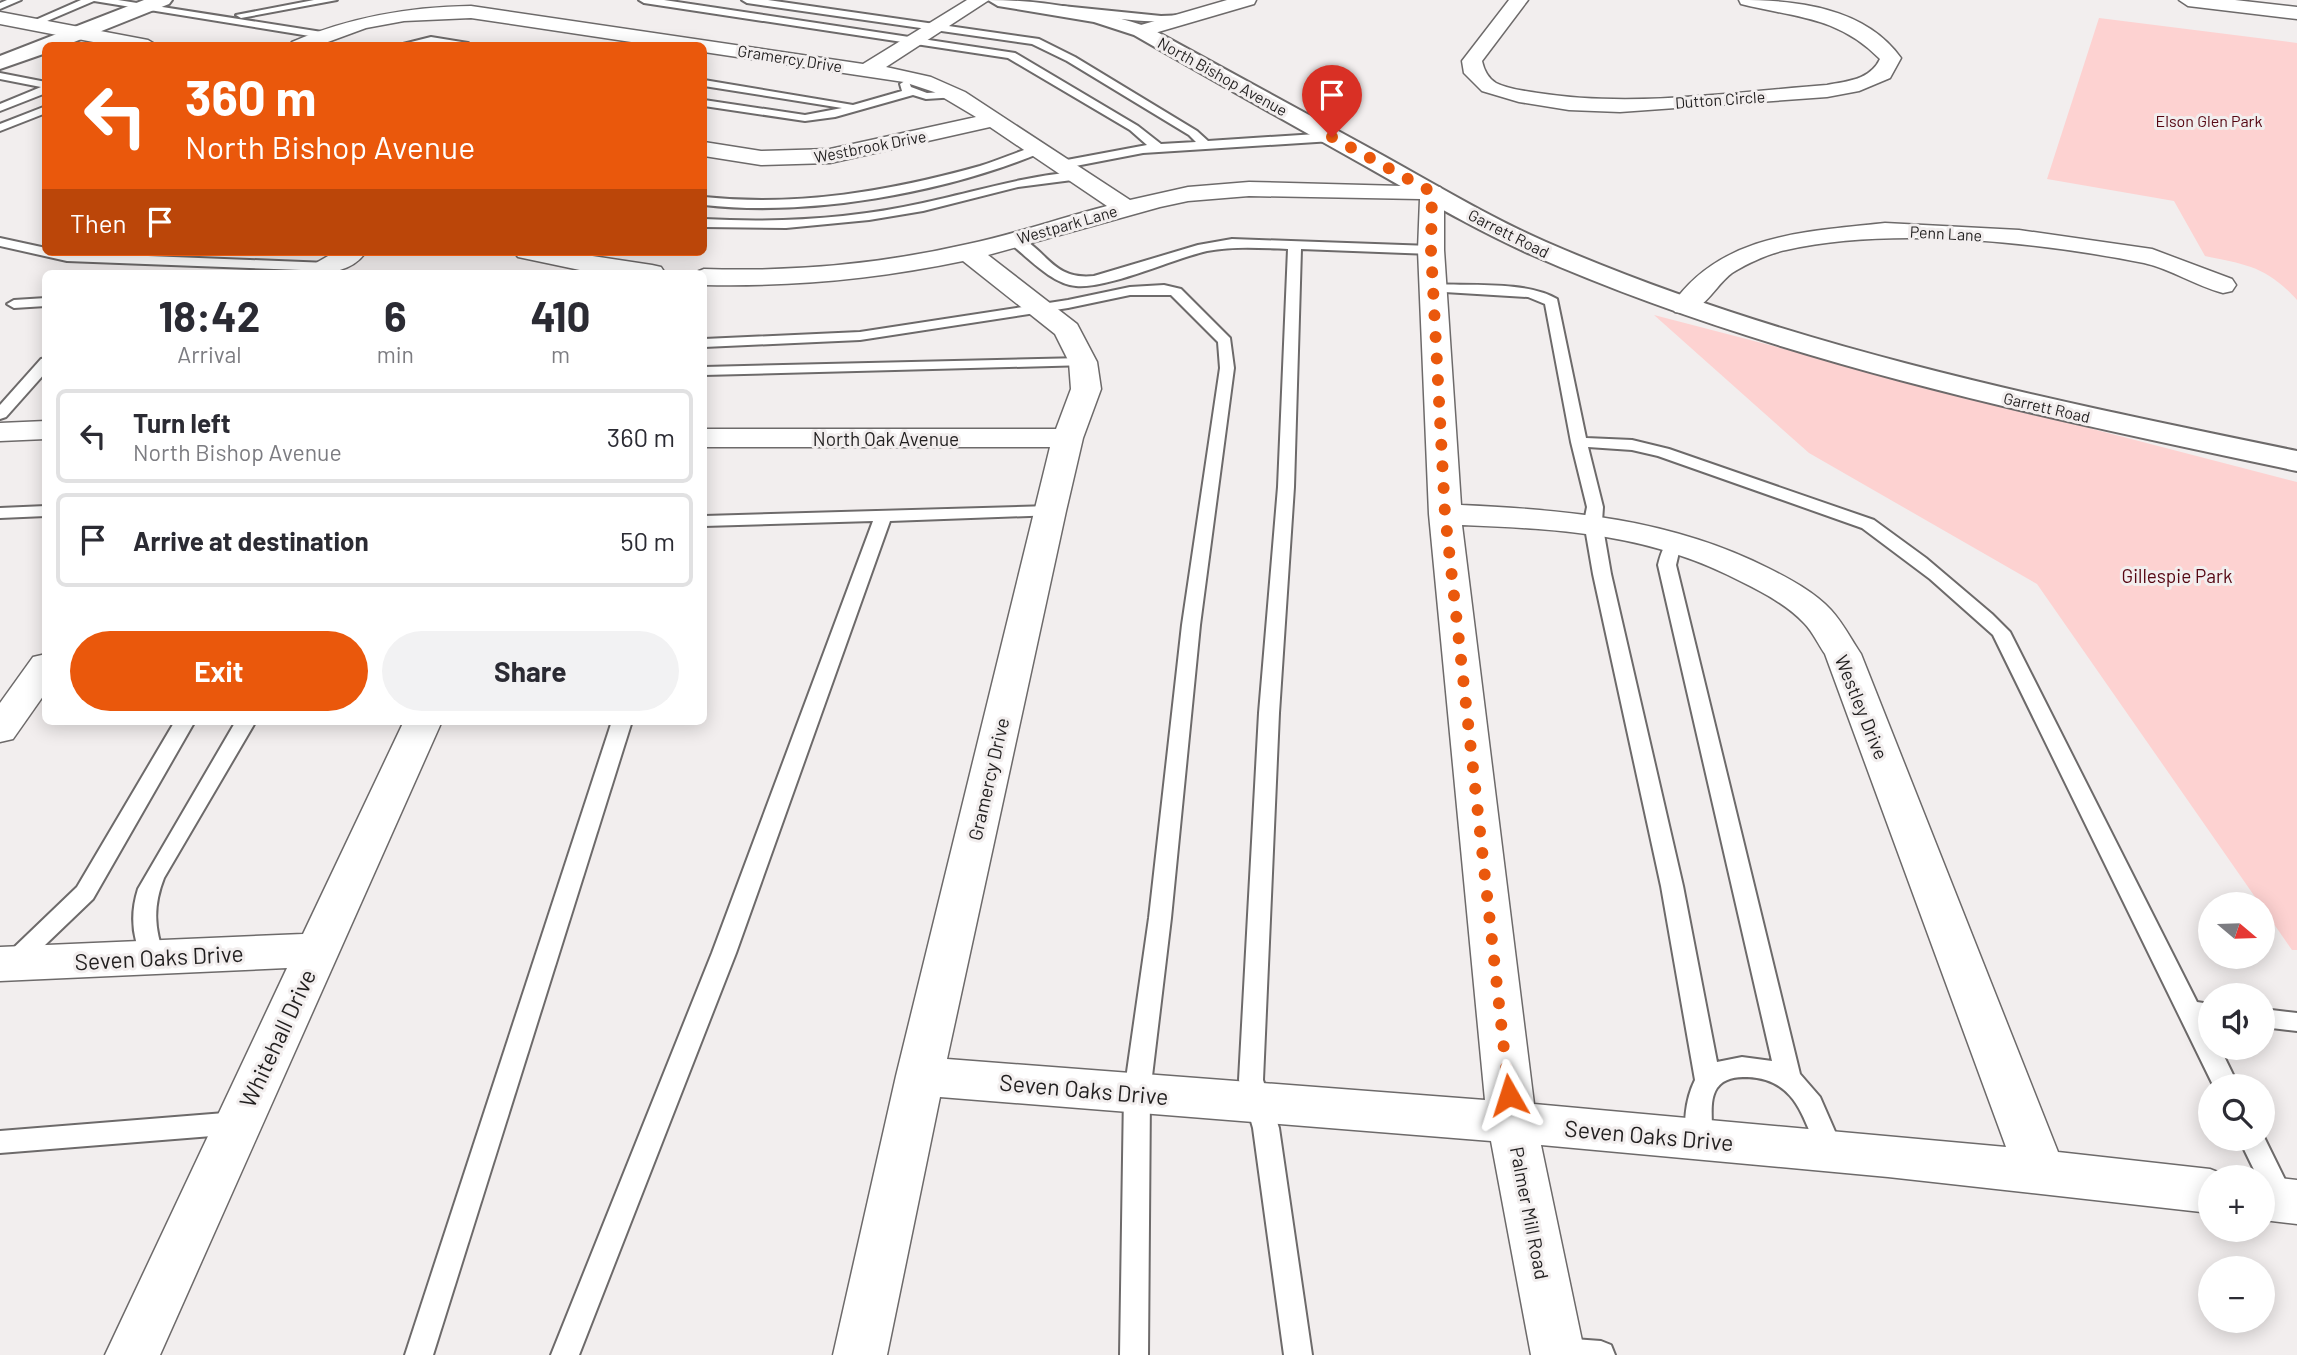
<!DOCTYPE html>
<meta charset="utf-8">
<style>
:root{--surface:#fff;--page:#f2f2f3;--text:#2b2b33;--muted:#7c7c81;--line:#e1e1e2;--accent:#ea580c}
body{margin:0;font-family:Barlow,sans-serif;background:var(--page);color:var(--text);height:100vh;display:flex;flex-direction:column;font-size:26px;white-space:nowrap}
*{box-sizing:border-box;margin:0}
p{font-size:23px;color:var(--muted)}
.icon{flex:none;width:38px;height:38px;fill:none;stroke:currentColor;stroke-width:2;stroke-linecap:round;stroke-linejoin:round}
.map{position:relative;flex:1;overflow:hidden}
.panel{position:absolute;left:42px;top:270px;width:665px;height:455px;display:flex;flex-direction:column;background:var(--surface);border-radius:10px;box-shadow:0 4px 18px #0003}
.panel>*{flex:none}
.banner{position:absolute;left:42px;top:42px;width:665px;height:214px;border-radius:10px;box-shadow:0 4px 18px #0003;background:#ea580c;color:#fff;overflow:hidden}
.needle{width:46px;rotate:109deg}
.fabs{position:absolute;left:2198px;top:892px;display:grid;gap:14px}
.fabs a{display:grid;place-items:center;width:77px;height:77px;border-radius:50%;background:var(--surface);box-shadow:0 4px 18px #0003;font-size:35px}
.pin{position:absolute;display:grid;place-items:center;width:60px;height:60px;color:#fff;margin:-72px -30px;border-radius:50% 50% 50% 0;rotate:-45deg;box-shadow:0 0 7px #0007}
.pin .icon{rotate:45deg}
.me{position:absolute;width:77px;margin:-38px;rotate:354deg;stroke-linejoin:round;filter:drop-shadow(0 0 5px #0008)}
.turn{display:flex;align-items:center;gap:24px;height:147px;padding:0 28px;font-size:32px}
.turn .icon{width:91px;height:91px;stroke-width:2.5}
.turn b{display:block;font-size:49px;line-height:60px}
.then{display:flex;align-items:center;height:66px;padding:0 28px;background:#0003;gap:14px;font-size:26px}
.eta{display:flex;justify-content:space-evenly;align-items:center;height:119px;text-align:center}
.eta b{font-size:42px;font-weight:700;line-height:49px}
.primary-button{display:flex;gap:14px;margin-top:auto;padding:14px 28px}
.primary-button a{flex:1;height:80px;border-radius:42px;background:var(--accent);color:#fff;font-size:28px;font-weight:700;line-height:80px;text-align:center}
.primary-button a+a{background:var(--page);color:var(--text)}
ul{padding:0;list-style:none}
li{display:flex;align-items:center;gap:21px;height:94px;margin:0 14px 10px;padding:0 14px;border:4px solid var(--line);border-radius:10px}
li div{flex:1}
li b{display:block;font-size:26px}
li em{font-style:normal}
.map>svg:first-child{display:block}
.green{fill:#fdd2d1}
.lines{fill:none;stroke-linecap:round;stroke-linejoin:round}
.service-casing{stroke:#6d6a6a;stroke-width:4}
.minor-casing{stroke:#6d6a6a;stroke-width:3}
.secondary-casing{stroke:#6d6a6a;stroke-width:4}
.service{fill:#fff;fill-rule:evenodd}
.minor{fill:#fff;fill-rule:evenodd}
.secondary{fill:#fff;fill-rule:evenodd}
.route{stroke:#ea580c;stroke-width:12;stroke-dasharray:0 21.6}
.labels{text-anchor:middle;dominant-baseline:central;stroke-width:6;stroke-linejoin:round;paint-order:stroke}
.far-street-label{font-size:16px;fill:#211f1f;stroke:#f2eeee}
.far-park-label{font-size:16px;fill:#550612;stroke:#f2eeee}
.street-label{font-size:19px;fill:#211f1f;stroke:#f2eeee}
.park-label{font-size:19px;fill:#550612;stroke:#f2eeee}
.near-street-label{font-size:23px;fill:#211f1f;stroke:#f2eeee}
</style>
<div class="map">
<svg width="2297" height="1355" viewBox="0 0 2297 1355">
<rect width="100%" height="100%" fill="#f2eeee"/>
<!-- green -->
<g class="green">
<path d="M2099,18L2297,43V300C2266,266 2247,265 2205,256L2174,201L2047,179Z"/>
<path d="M1654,315L2297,482V950H2292L2037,584L1809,453Z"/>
</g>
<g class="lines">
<!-- service casing -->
<g class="service-casing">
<g id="service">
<path d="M7,0H21L0,9V3Z"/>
<path d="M81,0H118L322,32L327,35L322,38L94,1L33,27L24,25Z"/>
<path d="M314,0H337L241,18L236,15Z"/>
<path d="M639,0H664L1015,53L1138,126L1161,144L1196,142L1189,135L1067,61L1032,44L747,3L742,0H768L1039,39L1075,57L1197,131L1208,141L1332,133L1338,137L1332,141L1143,153L1060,169L1056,168V162L1147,145L1130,130L1008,58L644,3Z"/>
<path d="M1062,6L1161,16L1187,15L1192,18C1177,28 1081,15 1059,11V7Z"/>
<path d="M431,37L468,43L473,46L431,43L395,46Z"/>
<path d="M0,73L46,82V93L0,111V104L41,87L0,79Z"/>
<path d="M704,80L853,105L902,91L900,84L905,81L909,82L911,87L927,93L957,91L963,94L957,97L926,99L913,95L835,117L805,121L704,106V100L805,115L842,108L704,86Z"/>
<path d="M46,106V113L0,131V124Z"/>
<path d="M1036,146L1040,147V153C943,193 809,217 704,205V197C798,207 890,191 980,166C999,160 1017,152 1036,146Z"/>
<path d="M1076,172L1082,176L1080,179L1018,187L923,211L869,220L786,228L704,227V219C777,223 851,219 923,203C975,192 1023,176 1076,172Z"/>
<path d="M1013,235C1046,245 1050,281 1094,276L1198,245L1232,239L1431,246L1438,250L1431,254L1301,249L1294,487L1279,713L1263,1080L1279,1128L1312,1355H1284L1253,1128L1239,1080L1259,713L1278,487L1288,249C1261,248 1234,246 1207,251C1172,259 1108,289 1076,286C1051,284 1027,256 1008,242L1006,239Z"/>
<path d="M0,238L46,248V252L328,263L335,267L328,271L67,261L0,246Z"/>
<path d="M1433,284C1468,286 1528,281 1557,299L1586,438L1632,440L1669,449L1874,520L1926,558L1992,614L2010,632L2197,1002L2210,1004V1022H2207L2210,1029V1048H2220L2239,1087H2214L1993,635L1930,579L1862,528L1658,456L1632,450L1588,447L1603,507L1602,522L1611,574L1683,886L1717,1062L1742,1057L1772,1061L1658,565C1661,553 1665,539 1678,536L1687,541L1679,552L1676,565L1800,1074L1820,1097L1844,1152L1840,1160L1831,1163L1822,1160C1803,1122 1799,1079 1747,1077C1736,1077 1724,1078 1717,1088C1706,1105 1717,1129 1708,1147L1699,1150L1690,1147C1681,1128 1686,1098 1695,1080L1661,886L1593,574L1584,522L1587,507L1571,442L1545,304L1528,297L1428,291V285Z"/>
<path d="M1164,285L1181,289L1230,338L1234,368L1200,625L1171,918L1150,1093L1148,1355H1120L1124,1093L1149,918L1182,625L1220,368L1218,342L1171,295H1130L1068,308L860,340L704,347V339L860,332L1068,300L1130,287Z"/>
<path d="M46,298V306L14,308L7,304L14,300Z"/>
<path d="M46,358V372L6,417L0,419V405L41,359Z"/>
<path d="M1083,358L1088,359L1090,362L1088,365L704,375V367Z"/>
<path d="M46,506V516L0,518V508Z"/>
<path d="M1050,506L1058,511L1056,515L890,521L736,953L579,1355H551L712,953L873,521L704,526V516Z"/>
<path d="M175,721H195L93,899L20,969L12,972L4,969L0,963L4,957L77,887Z"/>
<path d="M236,721H256L164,878C153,906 154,929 165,957L161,963L153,966L145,963C132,940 130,914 138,889Z"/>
<path d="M612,721H632L433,1355H405Z"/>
<path d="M2263,1009L2297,1013V1031L2263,1027Z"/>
<path d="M237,1112L246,1115L250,1123L246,1131L237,1134L0,1153V1131Z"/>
<path d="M2263,1135L2294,1198L2290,1206L2281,1210L2272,1206L2263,1188V1178H2258L2239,1139H2263Z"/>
<path d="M1560,1338L1601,1341L1611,1345L1615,1355H1547L1546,1351L1550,1341Z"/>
</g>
</g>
<!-- minor casing -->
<g class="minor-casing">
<g id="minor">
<path d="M967,0H989L886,67L931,77L965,92L1130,200L1188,187L1249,182L1440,187L1444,192V250L1461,505C1568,510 1671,519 1768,568C1790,579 1814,592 1831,610C1843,623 1851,639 1861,654L2058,1152L2210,1169L2228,1176L2229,1178H2210V1213L1888,1177L1541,1145L1585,1355H1531L1491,1141L940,1097L887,1355H833L896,1076L1050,447H704V429H1056L1071,389L1069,362L1055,334L963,261C877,279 792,287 704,285V273H694L704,269C793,272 881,264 968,244C1015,234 1060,218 1107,206L990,127L830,163L761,165L704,156V142L761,151L830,149L976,117L934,92L904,82L704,52V46H658L471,18L404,21L366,28L317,46H289L292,42C350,17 408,7 471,6L863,64ZM1249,196L1420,199L1418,250L1429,514L1485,1100L947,1059L1066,511L1083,438L1101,389L1097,362L1077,324L988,255L1160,207L1188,201ZM1462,525C1563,529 1651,534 1742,582C1764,593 1787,605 1804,623C1813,632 1818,644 1825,654L2006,1147L1534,1104Z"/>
<path d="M1227,0H1256L1254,4L1141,37L1131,31L1134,27Z"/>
<path d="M1509,0H1528L1482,61C1484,70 1488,78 1496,83C1508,89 1525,91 1538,93C1633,108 1732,92 1827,85C1848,81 1870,80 1880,59C1837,16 1797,18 1741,4L1739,0C1795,0 1865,7 1901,58L1890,78L1859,91L1827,97L1620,112L1569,110L1519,102L1482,91L1464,73L1462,61Z"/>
<path d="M2179,0H2235L2297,7V19L2188,6Z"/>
<path d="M0,12L148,40L158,46H114L0,24Z"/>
<path d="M1885,223L2019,230L2152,249L2232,279L2236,285L2232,291L2223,293C2196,286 2171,269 2144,263C2038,242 1891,226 1786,250C1770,253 1746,264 1732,273C1713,287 1702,318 1675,312L1671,306C1721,233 1806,232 1885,223Z"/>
<path d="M335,252H366C351,273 328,273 305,273L309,267Z"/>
<path d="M514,252H566L652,265L661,267L665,273H594L518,257Z"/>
<path d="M46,421V439L0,441V423Z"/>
<path d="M46,654V692L13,739L0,742V703L33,657Z"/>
<path d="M404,721H442L160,1355H105L287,968L0,981V947L303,934Z"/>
<path d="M2263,1176L2297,1180V1224L2263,1220V1178H2258Z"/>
</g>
</g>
<!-- secondary casing -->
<g class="secondary-casing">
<g id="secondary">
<path d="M144,0H172L169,4L64,46H46V53L0,69V56Z"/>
<path d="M988,0C1044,0 1095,10 1148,27C1226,70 1304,112 1382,155C1436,185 1489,217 1546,242C1784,346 2044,399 2297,451V471C2038,416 1773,361 1530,254C1474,229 1422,198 1369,168C1291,124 1212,80 1134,35L1094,22L998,6Z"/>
</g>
</g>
<!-- service -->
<use href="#service" class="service"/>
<!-- minor -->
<use href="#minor" class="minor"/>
<!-- secondary -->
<use href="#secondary" class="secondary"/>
</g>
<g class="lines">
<!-- route -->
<path class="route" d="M1332,137L1432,192L1431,250L1445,514L1509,1095"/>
</g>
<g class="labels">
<!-- far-street labels -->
<g class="far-street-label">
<text transform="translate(790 58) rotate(9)">Gramercy Drive</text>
<text transform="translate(1223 76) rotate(29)">North Bishop Avenue</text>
<text transform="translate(1720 99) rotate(-4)">Dutton Circle</text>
<text transform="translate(870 146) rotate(-11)">Westbrook Drive</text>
<text transform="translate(1067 224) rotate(-16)">Westpark Lane</text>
<text transform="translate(1509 233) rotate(27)">Garrett Road</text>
<text transform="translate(1946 233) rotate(3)">Penn Lane</text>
<text transform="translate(2047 407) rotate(13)">Garrett Road</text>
</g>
<!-- far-park labels -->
<g class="far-park-label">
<text x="2209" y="120">Elson Glen Park</text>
</g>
<!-- street labels -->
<g class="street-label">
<text x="886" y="438">North Oak Avenue</text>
<text transform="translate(1862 707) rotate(68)">Westley Drive</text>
<text transform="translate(988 779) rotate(-77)">Gramercy Drive</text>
<text transform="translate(1530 1213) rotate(79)">Palmer Mill Road</text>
</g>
<!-- park labels -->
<g class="park-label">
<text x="2177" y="575">Gillespie Park</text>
</g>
<!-- near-street labels -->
<g class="near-street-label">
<text transform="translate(159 957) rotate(-3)">Seven Oaks Drive</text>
<text transform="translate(277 1038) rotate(-65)">Whitehall Drive</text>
<text transform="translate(1084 1089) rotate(5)">Seven Oaks Drive</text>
<text transform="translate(1649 1135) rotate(5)">Seven Oaks Drive</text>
</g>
</g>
</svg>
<div class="fabs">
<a><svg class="needle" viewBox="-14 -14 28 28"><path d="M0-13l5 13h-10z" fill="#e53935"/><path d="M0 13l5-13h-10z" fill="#7c7c81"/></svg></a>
<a><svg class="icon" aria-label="sound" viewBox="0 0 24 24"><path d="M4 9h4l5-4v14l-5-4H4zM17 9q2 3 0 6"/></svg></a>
<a><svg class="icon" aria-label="search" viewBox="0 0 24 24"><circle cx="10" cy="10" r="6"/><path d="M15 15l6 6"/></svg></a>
<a>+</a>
<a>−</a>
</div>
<div class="pin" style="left:1332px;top:137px;background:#d93025"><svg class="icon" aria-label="arrive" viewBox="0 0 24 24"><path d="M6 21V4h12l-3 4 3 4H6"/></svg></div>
<svg class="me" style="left:1509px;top:1095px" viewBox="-20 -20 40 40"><path d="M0-17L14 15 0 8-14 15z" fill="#ea580c" stroke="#fff" stroke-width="4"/></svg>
<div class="banner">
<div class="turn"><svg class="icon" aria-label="left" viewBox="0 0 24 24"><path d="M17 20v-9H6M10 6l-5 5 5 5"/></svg><div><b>360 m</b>North Bishop Avenue</div></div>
<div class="then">Then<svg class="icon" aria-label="arrive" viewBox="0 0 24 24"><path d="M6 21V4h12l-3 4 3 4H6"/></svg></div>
</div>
<section class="panel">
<div class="eta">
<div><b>18:42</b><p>Arrival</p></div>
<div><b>6</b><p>min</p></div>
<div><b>410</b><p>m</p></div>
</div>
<ul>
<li><svg class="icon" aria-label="left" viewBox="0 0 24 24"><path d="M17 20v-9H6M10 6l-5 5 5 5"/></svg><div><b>Turn left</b><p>North Bishop Avenue</p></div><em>360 m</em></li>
<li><svg class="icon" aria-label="arrive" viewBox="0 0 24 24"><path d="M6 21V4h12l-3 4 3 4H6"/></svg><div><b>Arrive at destination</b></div><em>50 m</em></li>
</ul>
<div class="primary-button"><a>Exit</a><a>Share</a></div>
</section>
</div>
